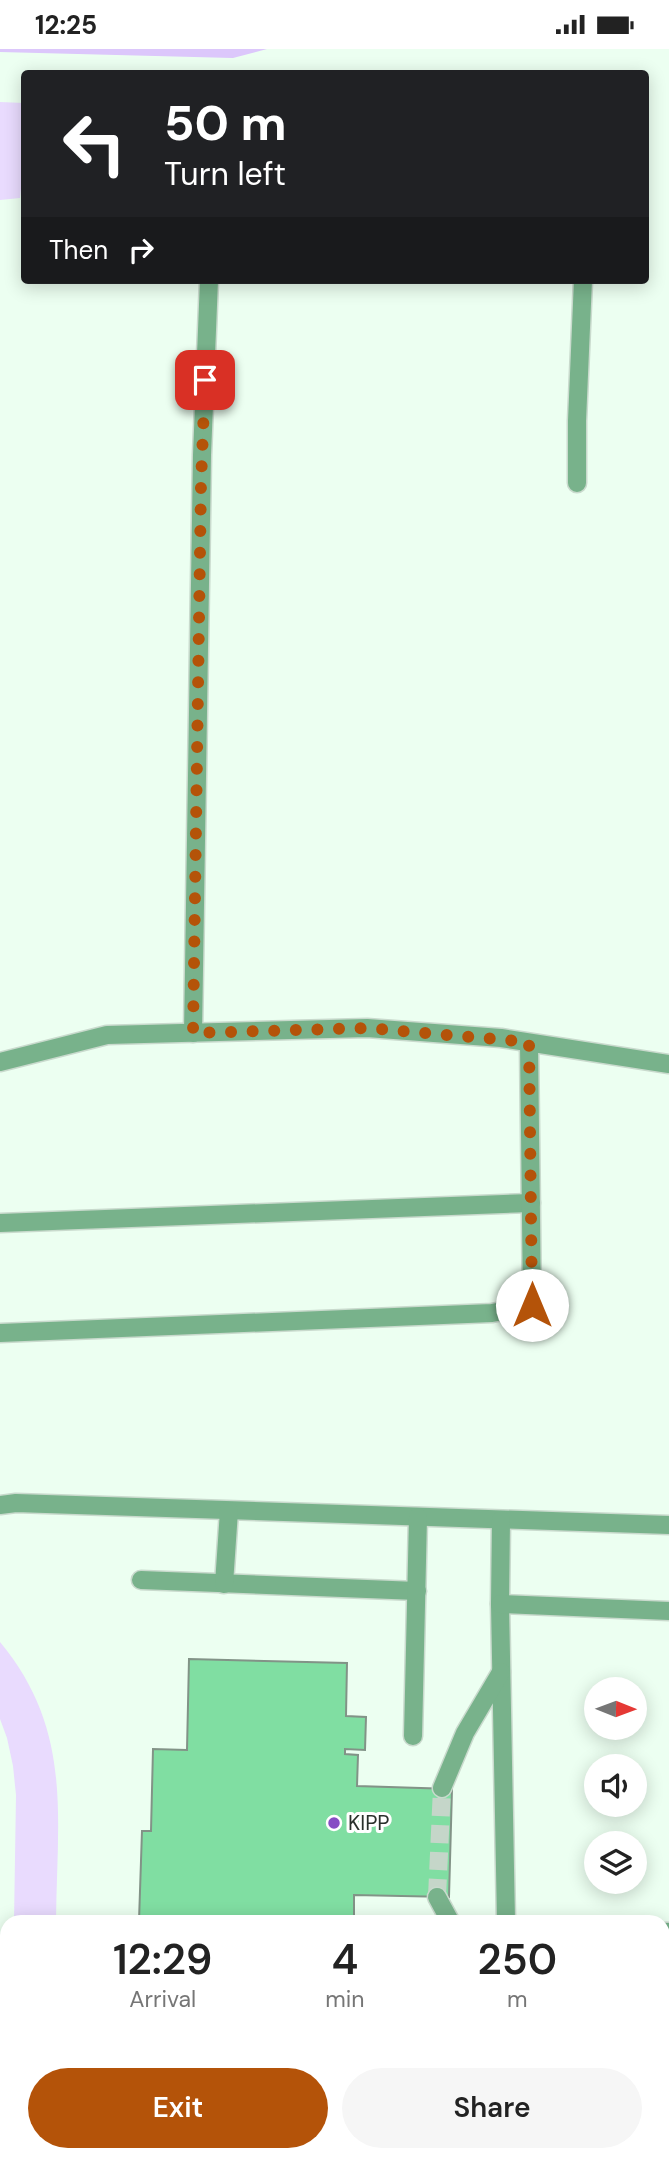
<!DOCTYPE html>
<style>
:root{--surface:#fff;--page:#f6f6f6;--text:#222;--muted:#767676;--accent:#b45309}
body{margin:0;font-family:"DM Sans",sans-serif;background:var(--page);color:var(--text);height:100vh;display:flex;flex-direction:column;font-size:26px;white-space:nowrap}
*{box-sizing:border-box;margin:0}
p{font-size:23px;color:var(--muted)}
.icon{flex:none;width:38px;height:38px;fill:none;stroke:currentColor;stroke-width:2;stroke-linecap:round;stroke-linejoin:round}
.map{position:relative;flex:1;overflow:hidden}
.drawer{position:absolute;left:0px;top:1866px;width:670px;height:247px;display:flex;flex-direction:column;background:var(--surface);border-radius:21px 21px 0 0;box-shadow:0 4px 18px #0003}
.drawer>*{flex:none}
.banner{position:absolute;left:21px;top:21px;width:628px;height:214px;border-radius:7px;box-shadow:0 4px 18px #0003;background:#202124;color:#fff;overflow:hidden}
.needle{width:46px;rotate:91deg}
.buttons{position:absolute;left:584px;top:1628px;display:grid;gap:14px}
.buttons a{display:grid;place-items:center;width:63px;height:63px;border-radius:50%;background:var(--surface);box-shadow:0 4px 18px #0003;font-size:35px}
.pin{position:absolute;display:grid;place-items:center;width:60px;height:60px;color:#fff;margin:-30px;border-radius:14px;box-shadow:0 4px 10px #0006}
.me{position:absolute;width:77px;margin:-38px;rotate:0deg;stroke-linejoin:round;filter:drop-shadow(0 0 5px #0008)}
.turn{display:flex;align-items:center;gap:24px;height:147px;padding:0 28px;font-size:32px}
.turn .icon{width:91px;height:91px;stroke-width:2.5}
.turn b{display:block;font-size:49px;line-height:60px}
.then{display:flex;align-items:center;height:66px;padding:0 28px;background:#0003;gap:14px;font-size:26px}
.eta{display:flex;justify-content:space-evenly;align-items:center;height:119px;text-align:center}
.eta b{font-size:42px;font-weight:600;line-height:49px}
.primary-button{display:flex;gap:14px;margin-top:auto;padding:14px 28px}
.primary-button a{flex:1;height:80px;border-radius:42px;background:var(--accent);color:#fff;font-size:28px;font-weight:600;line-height:80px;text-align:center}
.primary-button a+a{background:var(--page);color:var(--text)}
.status{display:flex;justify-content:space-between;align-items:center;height:49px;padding:0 35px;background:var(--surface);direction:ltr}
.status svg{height:19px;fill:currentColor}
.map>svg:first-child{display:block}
.green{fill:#e9dbfe}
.water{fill:#dcc7fb}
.building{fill:#80dea2;stroke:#829387;stroke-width:2}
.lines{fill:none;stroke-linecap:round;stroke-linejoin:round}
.minor-tunnel{stroke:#c5d6c9;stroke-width:18;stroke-dasharray:18 9;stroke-linecap:butt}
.minor-casing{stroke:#c9dacd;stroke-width:21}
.minor{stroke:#78b28b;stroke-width:18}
.route{stroke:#b45309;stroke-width:12;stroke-dasharray:0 21.6}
.poi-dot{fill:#864dc4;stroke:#fff;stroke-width:2.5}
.labels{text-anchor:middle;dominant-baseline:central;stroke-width:6;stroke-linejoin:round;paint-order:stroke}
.poi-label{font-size:21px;fill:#29302b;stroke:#fff;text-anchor:start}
</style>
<div class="status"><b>12:25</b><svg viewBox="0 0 49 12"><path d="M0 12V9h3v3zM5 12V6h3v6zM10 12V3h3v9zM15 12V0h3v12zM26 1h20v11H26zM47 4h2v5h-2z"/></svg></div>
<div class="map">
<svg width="669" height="2111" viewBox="0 0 669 2111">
<rect width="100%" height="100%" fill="#ecfff1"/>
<!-- green -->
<g class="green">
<path d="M0,53L24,54V111L20,149L0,151Z"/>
<path d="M0,1593C73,1681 57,1767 56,1872H14L16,1746L13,1717L7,1689L0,1670Z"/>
<rect x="10" y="2105" width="43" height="6"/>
</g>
<!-- water -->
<path class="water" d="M0,0H267L233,9L0,3Z"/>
<!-- building -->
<g class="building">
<path d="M189,1610L347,1614L346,1667L366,1668L365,1701L345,1700V1705L358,1706L357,1737L452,1740L449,1848L354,1846V1872H139L142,1782H151L153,1700L187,1701Z"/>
<rect x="142" y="2105" width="299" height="6"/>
</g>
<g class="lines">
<!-- minor-tunnel -->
<path class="minor-tunnel" d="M437,1848L442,1739"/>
<!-- minor casing -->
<g class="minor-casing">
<g id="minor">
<path d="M577,434V372L583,231"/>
<path d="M193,984L202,406L209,231"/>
<path d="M0,1013L107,986L367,979L501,989L669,1015"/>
<path d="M0,1174L531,1154"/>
<path d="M0,1284L492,1264L532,1256L529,994"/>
<path d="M0,1456L16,1454L669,1476"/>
<path d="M501,1471L500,1555L506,1872"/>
<path d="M141,1531L417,1542"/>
<path d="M224,1535L229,1462"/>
<path d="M500,1555L669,1562"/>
<path d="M413,1687L418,1468"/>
<path d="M442,1739L465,1684L501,1623"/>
<path d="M437,1848L450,1872"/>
<path d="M663,1883H669"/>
<path d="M663,1951H669"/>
<path d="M663,2027H669"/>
<path d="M428,2111V2105"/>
<path d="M505,2111V2105"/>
</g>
</g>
<!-- minor -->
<use href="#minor" class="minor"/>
</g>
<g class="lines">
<!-- route -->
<path class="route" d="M205,331L201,434L193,984L367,979L529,993L532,1256"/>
</g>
<!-- markers -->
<circle class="poi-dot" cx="334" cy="1774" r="7"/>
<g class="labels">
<!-- poi labels -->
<g class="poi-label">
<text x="348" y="1774">KIPP</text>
</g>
</g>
</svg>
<div class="buttons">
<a><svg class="needle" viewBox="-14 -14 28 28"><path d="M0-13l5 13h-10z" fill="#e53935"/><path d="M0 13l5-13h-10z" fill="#767676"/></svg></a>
<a><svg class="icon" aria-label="sound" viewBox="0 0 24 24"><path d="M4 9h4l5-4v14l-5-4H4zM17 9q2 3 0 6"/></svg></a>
<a><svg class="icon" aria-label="layers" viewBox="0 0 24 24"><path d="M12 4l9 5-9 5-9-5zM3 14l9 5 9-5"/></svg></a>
</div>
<div class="pin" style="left:205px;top:331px;background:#d93025"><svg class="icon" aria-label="arrive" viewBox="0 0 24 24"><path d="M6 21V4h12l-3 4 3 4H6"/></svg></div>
<svg class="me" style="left:532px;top:1256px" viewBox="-20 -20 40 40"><circle r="19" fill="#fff"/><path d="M0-13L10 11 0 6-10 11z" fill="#b45309"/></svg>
<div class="banner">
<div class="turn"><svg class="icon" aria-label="left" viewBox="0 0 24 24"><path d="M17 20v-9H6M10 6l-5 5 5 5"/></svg><div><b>50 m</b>Turn left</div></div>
<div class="then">Then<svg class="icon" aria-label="right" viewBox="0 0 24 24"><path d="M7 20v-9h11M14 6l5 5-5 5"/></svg></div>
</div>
<section class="drawer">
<div class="eta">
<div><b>12:29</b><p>Arrival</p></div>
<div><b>4</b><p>min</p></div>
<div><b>250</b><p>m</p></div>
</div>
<div class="primary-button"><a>Exit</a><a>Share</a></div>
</section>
</div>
